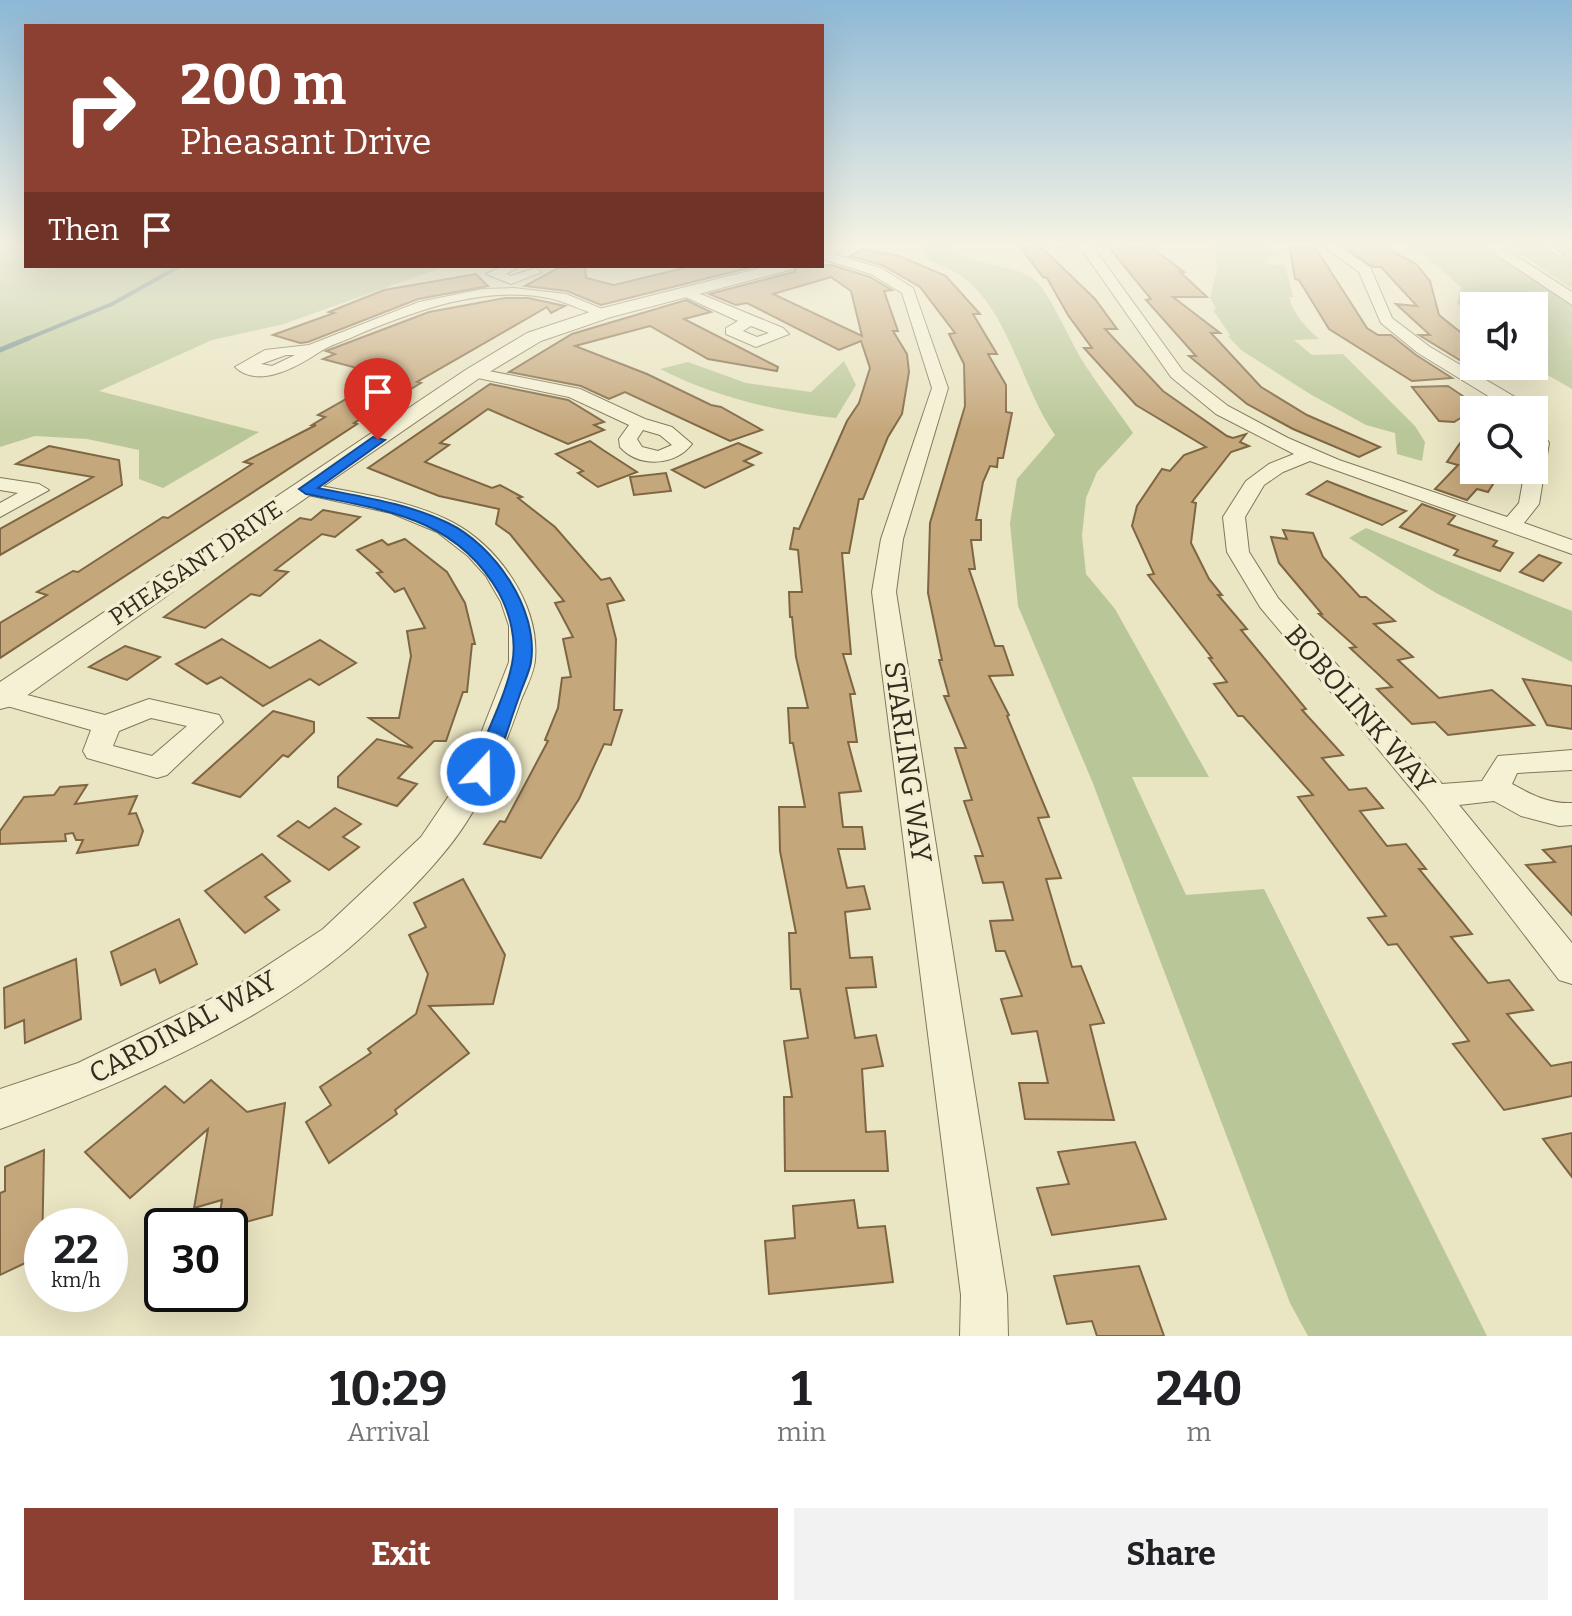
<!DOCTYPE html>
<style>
:root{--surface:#fff;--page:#f2f2f2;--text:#202124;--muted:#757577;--accent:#8c4031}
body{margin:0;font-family:Bitter,serif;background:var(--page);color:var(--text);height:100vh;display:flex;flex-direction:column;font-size:30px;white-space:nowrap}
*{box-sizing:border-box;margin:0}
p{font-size:26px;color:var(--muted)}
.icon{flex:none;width:44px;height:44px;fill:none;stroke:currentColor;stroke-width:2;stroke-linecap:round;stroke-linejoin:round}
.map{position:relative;height:1336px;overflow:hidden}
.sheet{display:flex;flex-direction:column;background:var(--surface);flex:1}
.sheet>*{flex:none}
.hud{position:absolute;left:24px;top:24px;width:800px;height:244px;border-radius:0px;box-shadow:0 8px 32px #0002;background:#8c4031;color:#fff;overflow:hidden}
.controls{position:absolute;left:1460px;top:292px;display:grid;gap:16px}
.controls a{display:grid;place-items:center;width:88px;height:88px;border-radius:0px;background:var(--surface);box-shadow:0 8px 32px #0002;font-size:40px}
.speed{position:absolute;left:24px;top:1208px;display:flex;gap:16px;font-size:40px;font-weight:700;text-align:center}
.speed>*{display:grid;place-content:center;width:104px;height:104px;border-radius:50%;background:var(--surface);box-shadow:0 8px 32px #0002;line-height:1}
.speed small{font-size:20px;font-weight:400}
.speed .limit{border:4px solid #111;border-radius:12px;background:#fff;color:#111}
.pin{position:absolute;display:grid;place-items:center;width:68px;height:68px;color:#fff;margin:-82px -34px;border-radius:50% 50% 50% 0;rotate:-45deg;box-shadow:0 0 8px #0007}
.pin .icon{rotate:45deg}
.me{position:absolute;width:88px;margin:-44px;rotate:21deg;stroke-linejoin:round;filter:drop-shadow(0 0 6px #0008)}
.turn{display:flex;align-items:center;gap:28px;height:168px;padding:0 24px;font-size:36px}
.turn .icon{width:104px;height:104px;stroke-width:2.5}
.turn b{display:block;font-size:56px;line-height:68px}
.then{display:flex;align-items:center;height:76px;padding:0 24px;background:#0003;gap:16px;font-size:30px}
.eta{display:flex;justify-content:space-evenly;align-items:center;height:136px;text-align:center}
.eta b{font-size:48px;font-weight:700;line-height:56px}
.action{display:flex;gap:16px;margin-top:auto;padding:16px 24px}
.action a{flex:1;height:92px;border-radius:0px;background:var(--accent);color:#fff;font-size:32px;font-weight:700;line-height:92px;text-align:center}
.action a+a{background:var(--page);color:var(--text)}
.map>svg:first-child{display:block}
.green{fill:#b9c798}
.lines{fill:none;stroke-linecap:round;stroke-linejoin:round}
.stream-far1{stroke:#6d8a88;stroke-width:4}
.stream{stroke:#6d8a88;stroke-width:5}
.building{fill:#c5a77c;stroke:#7f6643;stroke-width:2;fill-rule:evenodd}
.service-casing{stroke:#82775b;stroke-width:2}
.minor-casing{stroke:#82775b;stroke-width:2}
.tertiary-casing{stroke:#82775b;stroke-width:2}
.service{fill:#f5f1d5;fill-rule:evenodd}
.minor{fill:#f5f1d5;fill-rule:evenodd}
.tertiary{fill:#f5f1d5;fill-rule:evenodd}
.route{fill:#1a73e8;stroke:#114b97;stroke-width:2}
.labels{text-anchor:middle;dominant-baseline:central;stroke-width:7;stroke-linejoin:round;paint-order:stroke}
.far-street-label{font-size:24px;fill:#332c1e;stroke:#f2eed2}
.street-label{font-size:28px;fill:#332c1e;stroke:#f2eed2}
</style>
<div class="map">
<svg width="1572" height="1336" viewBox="0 0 1572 1336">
<rect width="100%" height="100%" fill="#eae5c3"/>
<!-- green -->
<g class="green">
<path d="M0,243H26V266H446L284,324L212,340L99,391L259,432L163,488L139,479V450L87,439L35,436L0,447Z"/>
<path d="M927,243H949C968,271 1011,259 1037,282C1048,292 1071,341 1080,357C1096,383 1116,408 1133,433L1097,472L1086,498L1082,536L1086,574L1115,609L1209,777H1132L1186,895L1264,889L1487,1336H1308L1290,1303L1092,781L1018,606L1010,523L1017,479L1055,435C1022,388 1010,314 964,278C953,270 937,264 924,258Z"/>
<path d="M1201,243H1260L1280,256L1261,257L1267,264L1285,265L1293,297H1289C1294,316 1305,326 1319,339L1294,340L1312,355L1343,354L1415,426L1425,442L1422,461L1397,454L1395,433L1366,425L1310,394L1241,350L1228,336L1230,335L1213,310L1216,309L1210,298L1218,265L1213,248Z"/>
<path d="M1400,243H1486L1572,300V389L1532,366L1534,306H1474V325L1457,303L1461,287L1421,252Z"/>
<path d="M1504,243H1572V289Z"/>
<path d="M844,361L856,385L836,418C775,411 715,397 660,369L688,362L746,383L811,392Z"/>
<path d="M1366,528L1572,611V662L1436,593L1349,538Z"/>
</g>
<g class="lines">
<!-- stream-far1 -->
<path class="stream-far1" d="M24,340L112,304L180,266"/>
<!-- stream -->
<path class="stream" d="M0,350L29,338"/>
</g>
<!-- building -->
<g class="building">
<path d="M1028,243H1037L1095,299L1117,329H1105L1163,391L1227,436L1233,438L1246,434L1240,442L1249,446L1231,452L1192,502L1196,503L1191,543L1209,579L1222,595H1218L1247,629L1241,630L1306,709L1302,710L1343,755L1322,758L1349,790L1366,788L1383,808L1360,811L1387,846L1406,844L1426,869H1419L1472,934L1451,937L1488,983L1509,980L1533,1010L1507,1014L1551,1066L1572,1062V1096L1504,1110L1453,1044L1469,1041L1397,944L1388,945L1368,918L1386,916L1298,797L1313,795L1243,716H1238L1214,684L1227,682L1209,658H1212L1148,575L1154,574L1132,526L1137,506L1162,469L1170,471L1184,455L1206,447L1136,405L1084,348H1092L1068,315L1047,278L1043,277L1018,244L1030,248Z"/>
<path d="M1377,243L1416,264L1430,281L1439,315L1474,343V366H1507L1517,373L1484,375L1419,335H1430L1396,304L1417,306L1381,267H1373L1340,244Z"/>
<path d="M1150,246L1184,272H1180L1207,297H1173L1220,333H1211L1261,387L1307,415L1380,447L1359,457L1293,429L1247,404L1189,356H1196L1146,300L1151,299L1111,250Z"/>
<path d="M1315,247L1367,328L1378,335H1391L1416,355L1452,378L1412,381L1329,329L1299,280L1295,279L1290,248Z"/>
<path d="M863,249L899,256L946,276L980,314H973L997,354H988L1006,385V412L1012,413L1003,458H998L997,467L990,466L983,482L976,520H981V540H971L975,569H969L995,646H1003L1013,675L989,676L1009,715L1007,716L1049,817L1038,818L1061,878L1046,879L1072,967L1081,966L1104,1023L1090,1025L1114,1120L1025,1119L1019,1083H1048L1037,1031L1012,1034L1001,999L1022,996L1005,951H996L990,921L1013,920L1003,882L983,883L975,856H983L964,801L972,800L955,748H966L944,696H949L939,660H942L928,593L930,523L965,406L964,364L949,334L955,333L920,287L882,265L850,256Z"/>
<path d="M831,265L870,277L892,290L884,291L898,331H893L907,354L909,372L902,414L888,437L863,499H859L849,553H842L851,654H843L855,694H850L857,742H848L861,791L839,793L843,827H862L865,849H838L847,888L864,886L870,909L845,912L850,958L872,957L876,987L846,988L855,1038L876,1035L883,1066L862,1069L866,1132L885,1131L888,1171H785L784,1097H792L784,1041L808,1038L800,989H791L789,933H796L780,851L779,807H805L793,743H790L788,708H808L796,657L792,617H790L789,592H802L798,550L790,549L794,528L799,529L847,421L859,403L870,368L861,341L839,350L747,303L736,305L709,294L794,272L798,266ZM831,277L851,291L862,336L773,294Z"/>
<path d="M692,266H756L601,305L567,291L525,286L558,268L585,267L586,278L614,285Z"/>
<path d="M476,274L488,286L418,299L308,342L300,343L273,335L334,313L329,312L384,290Z"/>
<path d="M505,298H528L565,306L551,313L547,307L417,382L421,383L354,423L357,424L0,658V623L47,595L37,592L73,571L78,572L163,517L168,518L252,464L244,462L316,425H312L325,417L318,415L390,374L383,375L323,359L335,354L326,351L429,312Z"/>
<path d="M686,300L711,312L684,319L778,367L777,371L708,359L650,326L575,346L647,374L711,405L721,407L762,430L730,441L625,392L609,399L581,386L509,372L572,334Z"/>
<path d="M490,384L568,400L604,422L594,425L604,430L568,444L488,409L440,443L449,445L425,462L492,488L500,485L522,497L518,498L555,527L601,580L610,578L624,600L607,604L616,639L614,710H622L611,745L604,744L579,799L541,858L484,844L500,821L505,822L548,741L545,740L558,708L562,678L571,677L563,639L573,637L555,603L564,601L510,534L496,524L499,509L439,496L368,468Z"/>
<path d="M1448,386L1482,409L1474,410L1454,422L1439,421L1412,387Z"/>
<path d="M1474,423V470H1502L1488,492L1477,489L1467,500L1435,489L1458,465L1447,462Z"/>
<path d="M590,441L603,450L637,472L598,487L578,473L583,471L556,454Z"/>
<path d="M738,443L761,453L744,461L753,465L705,488L672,470Z"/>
<path d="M49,446L119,460L122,485L0,555V529L93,477L16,464Z"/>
<path d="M666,473L671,491L634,495L630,477Z"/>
<path d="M1327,481L1368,497L1406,511L1382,525L1307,494Z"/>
<path d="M1422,504L1455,516L1448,524L1497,541L1493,546L1513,553L1500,571L1454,555L1458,550L1400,527Z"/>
<path d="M323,510L360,517L335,537L322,534L275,570L288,572L260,596L251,594L205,628L164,617L300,518L311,520Z"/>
<path d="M1283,530L1313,533L1323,557L1360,597H1366L1395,621L1374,624L1413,657L1398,660L1439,698L1492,690L1534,725L1448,735L1435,722L1412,724L1377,689L1392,687L1350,648L1356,647L1319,614H1322L1279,563L1271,537L1287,539Z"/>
<path d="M405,539L447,572L465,603L475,644H472L467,692H463L446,741H434L398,778L417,784L397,806L338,787V777L377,739L413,748L369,718H399L411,656L407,631L425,628L404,588L395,592L377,573L382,572L357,550L382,540L388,545Z"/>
<path d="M1539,555L1561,563L1543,581L1520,572Z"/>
<path d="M222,639L270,668L320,640L356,663L319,685L310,679L263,706L221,677L207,684L176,664Z"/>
<path d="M125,646L160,657L127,680L89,667Z"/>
<path d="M1523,679L1572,686V729L1547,725Z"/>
<path d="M273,711L314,722V732L288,757L283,755L240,797L193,783Z"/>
<path d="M87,785L75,804L137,796L129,814L136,813L143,831L138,845L77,853L83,840H76L73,833L65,834L66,841L0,844V831L24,797L54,795L60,787Z"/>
<path d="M335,808L361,824L343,837L359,847L329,870L278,836L298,821L309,828Z"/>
<path d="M1572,846V915L1526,865L1555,862L1543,850Z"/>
<path d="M262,854L290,881L265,897L279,910L245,933L205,891Z"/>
<path d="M463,879L505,955L493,1004L429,1006L469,1053L395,1110L397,1114L329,1163L306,1122L331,1105L320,1087L371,1053L368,1049L416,1014L428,974L409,935L426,927L414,903Z"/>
<path d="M179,919L197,964L160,983L155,969L121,985L111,952Z"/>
<path d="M76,959L81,1019L25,1043L24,1020L5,1028L4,988Z"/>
<path d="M211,1080L247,1112L285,1103L272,1215L231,1226H218L222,1200L194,1208L208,1129L130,1198L85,1152L165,1086L184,1103Z"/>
<path d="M1572,1133V1177L1543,1139Z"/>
<path d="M1135,1142L1166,1219L1052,1235L1037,1188L1069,1184L1058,1152Z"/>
<path d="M44,1150L42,1255L0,1275V1193L5,1191V1167Z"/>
<path d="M854,1200L858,1228L885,1226L893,1282L769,1294L765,1241L795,1238L793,1206Z"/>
<path d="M1139,1266L1164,1336H1097L1092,1321L1067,1324L1054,1276Z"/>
</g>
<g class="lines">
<!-- service casing -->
<g class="service-casing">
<path id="service" d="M1540,243H1547L1564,255L1559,256Z"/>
</g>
<!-- minor casing -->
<g class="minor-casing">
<g id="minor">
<path d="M1051,243H1119L1113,247H1093L1183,371L1228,406L1288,438L1339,460L1507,517L1519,503L1525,470H1534V429C1542,431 1545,436 1549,443L1539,504L1524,523L1572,540V554L1310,461L1283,472L1264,485L1245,517L1249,552L1278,598L1442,784L1482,781L1498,756L1572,750V770L1517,773L1512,784C1532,795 1549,804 1572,803V825L1559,826L1521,816L1494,801L1459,805L1572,943V984L1559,980L1424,804L1260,607L1227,552L1223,517L1246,481L1269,464L1294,454L1216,414L1171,377L1080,247H1057Z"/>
<path d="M1319,243H1333L1370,267L1392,318L1430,347L1515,397L1524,410H1506L1503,405L1418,353L1381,323L1359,272Z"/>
<path d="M823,251L881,268L913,288L948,388L903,539L896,592L1007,1295L1008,1336H960L961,1295L872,592L881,539L932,388L902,293L871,274L822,259Z"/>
<path d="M503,266H521L506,274L511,276L535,268L542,272L511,284L486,274Z"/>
<path d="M514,288L566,294L612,313L605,317C587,313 571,304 553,299C487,284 417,310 357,335C345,341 329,345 318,353C297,367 258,389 235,367L265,350L309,345L419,302L483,289ZM286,355H295L272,366L261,364Z"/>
<path d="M686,288L783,328L789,334L756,347L726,334V328L738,321L681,295L679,292ZM751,326L769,333L757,337L743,331Z"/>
<path d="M474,368L580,389L645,419L672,427L692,444C675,466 639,468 620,447L619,439L629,425L569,397L468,376L466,373ZM643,430L660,435L672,445L658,451L642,447L637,439Z"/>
<path d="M0,478L39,484L49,490L0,517V503L18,493L0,490Z"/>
<path d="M306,483C354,493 407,499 452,522C499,547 540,605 535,660C534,673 526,688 521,700C502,755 481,810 442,855C418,884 376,925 348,949C254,1028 115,1087 0,1129V1089L78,1063L233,988L323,929L421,837L467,769L509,662V626L501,602L486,576L468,556L437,532L391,513L299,493L296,489Z"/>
<path d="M0,688L105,715L149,699L219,715L223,722L167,775L157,778L87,758L83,751L91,730L0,704ZM151,718L187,726L152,756L113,746L119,731Z"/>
</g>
</g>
<!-- tertiary casing -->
<g class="tertiary-casing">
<g id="tertiary">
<path d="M835,243H854L822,260V249Z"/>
<path d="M1479,243H1496L1572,292V305Z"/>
<path d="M768,266H795L793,269L611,317L541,341L481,377L248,538L12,706L0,709V682L467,369L527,333L599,309Z"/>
</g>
</g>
<!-- service -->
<use href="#service" class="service"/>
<!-- minor -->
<use href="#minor" class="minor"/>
<!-- tertiary -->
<use href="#tertiary" class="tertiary"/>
</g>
<!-- sky -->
<linearGradient id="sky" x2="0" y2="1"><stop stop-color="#8db8d6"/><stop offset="0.57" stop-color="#f6f3e4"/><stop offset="1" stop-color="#f6f3e4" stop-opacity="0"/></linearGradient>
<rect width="1572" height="430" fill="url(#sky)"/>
<!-- route -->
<path class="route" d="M373,437L385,440L318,488C362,497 407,503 448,523C494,545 539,609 531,662C529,674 522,686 519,697C509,723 502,753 489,777H474L471,772C484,738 505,698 512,664C517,641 510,613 499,593C456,517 384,510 306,494L299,489Z"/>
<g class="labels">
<!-- far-street labels -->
<g class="far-street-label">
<text transform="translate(196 563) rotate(-34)">PHEASANT DRIVE</text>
</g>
<!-- street labels -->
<g class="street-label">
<text transform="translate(1360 709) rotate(49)">BOBOLINK WAY</text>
<text transform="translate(908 762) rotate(82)">STARLING WAY</text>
<text transform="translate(183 1027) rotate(-28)">CARDINAL WAY</text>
</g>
</g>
</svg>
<div class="controls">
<a><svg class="icon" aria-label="sound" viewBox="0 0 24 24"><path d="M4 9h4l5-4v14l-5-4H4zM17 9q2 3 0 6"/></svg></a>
<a><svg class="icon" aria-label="search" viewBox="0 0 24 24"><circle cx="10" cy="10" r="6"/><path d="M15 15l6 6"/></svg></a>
</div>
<div class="speed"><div>22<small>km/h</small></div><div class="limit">30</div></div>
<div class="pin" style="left:378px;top:440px;background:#d93025"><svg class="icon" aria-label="arrive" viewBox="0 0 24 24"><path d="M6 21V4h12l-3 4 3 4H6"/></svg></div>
<svg class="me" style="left:481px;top:772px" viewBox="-20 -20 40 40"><circle r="17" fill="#1a73e8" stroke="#fff" stroke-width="3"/><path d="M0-11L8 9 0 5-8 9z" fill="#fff"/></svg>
<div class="hud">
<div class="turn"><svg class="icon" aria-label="right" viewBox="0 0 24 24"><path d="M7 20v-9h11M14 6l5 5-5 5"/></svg><div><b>200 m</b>Pheasant Drive</div></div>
<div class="then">Then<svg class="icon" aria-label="arrive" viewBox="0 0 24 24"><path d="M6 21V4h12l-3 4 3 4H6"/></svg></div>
</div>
</div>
<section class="sheet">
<div class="eta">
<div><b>10:29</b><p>Arrival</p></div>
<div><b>1</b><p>min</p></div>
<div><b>240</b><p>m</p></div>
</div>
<div class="action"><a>Exit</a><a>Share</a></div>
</section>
